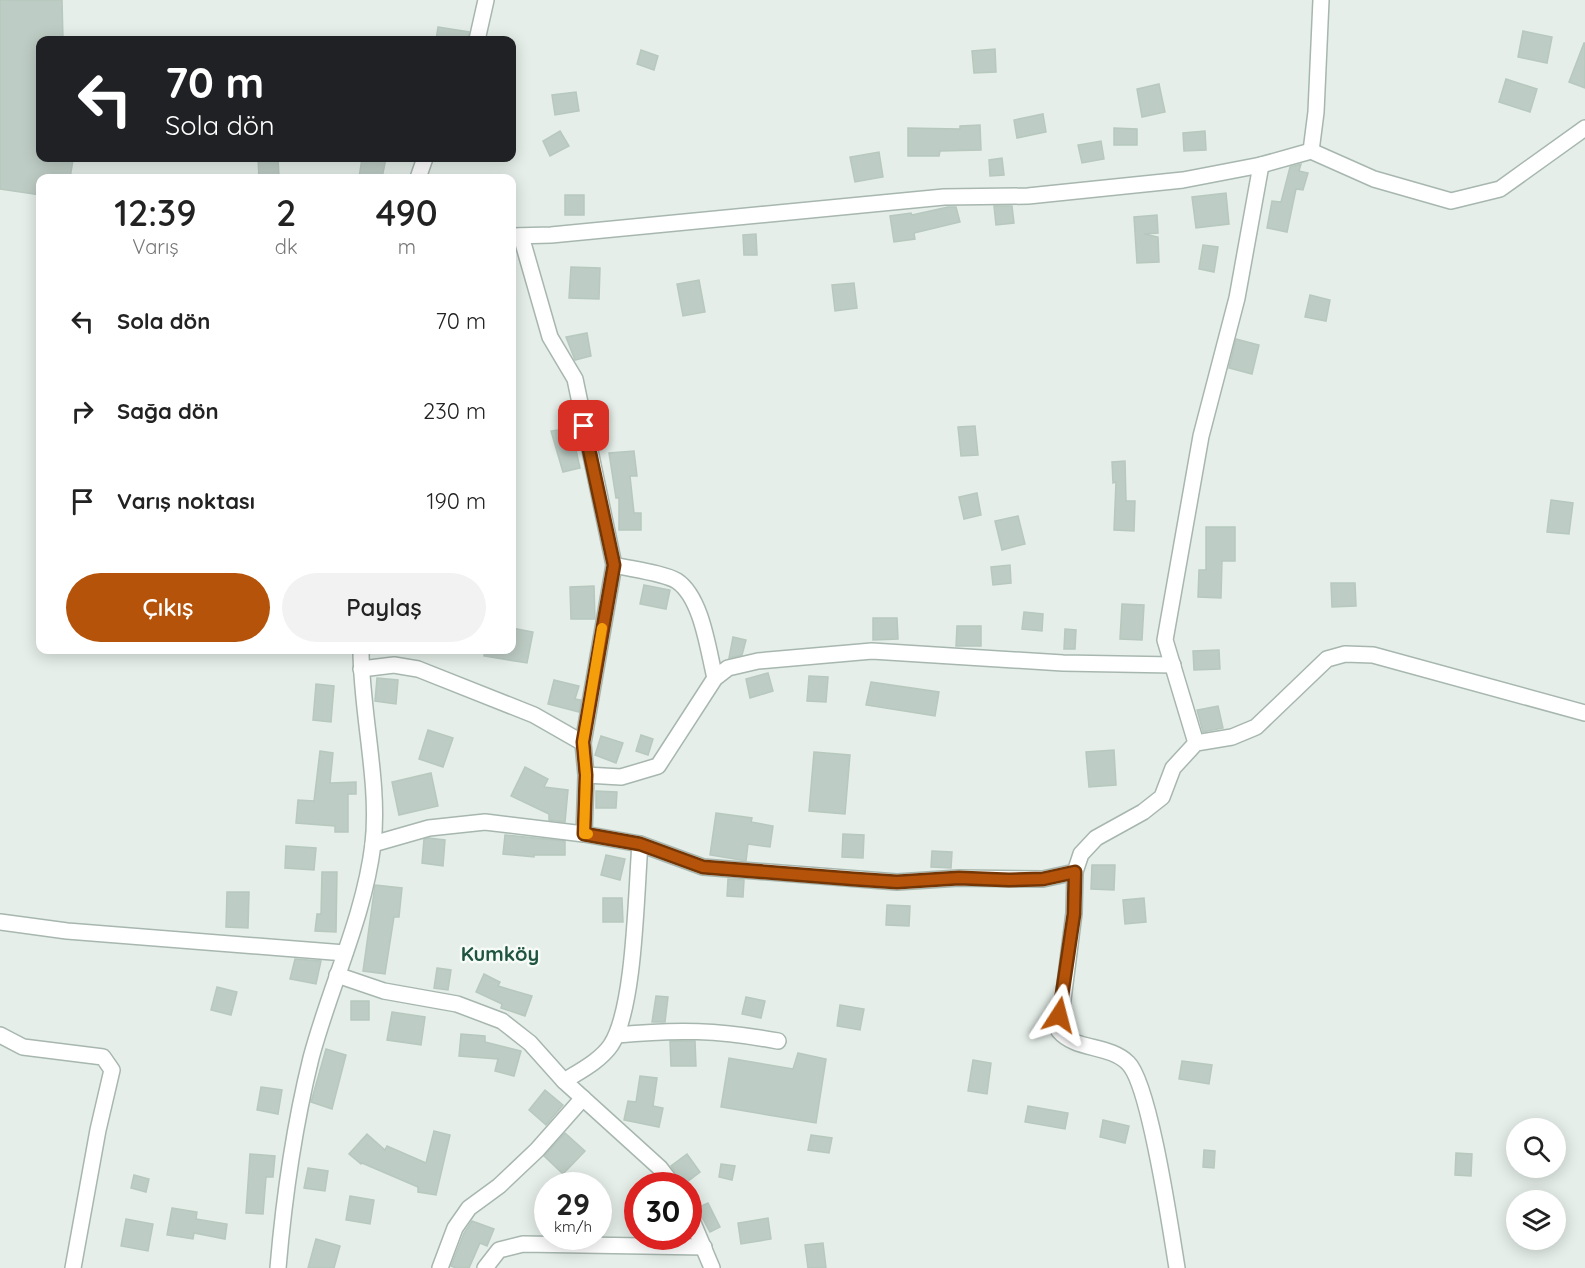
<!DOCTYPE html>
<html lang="tr">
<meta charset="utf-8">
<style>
:root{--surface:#fff;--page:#f2f2f2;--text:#222;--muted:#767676;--accent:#b45309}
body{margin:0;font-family:Quicksand,sans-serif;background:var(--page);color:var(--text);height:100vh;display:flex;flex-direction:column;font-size:22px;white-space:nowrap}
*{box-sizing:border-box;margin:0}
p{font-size:20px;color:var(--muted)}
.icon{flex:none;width:33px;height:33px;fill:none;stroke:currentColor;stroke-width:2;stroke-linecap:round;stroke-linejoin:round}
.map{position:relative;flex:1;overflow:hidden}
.sheet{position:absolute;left:36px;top:174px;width:480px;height:480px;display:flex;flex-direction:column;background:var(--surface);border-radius:12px;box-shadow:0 3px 15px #0003}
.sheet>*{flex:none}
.guide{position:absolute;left:36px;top:36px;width:480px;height:126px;border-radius:12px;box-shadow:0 3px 15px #0003;background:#202124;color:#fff;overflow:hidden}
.controls{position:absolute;left:1506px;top:1118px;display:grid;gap:12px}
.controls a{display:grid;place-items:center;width:60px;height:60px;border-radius:50%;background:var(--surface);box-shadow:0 3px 15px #0003;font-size:30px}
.speed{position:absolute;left:534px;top:1172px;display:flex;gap:12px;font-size:30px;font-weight:700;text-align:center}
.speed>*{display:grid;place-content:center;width:78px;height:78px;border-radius:50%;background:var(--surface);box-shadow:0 3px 15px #0003;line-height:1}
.speed small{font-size:15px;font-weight:400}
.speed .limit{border:9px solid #d22;background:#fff;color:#111}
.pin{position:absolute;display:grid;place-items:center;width:51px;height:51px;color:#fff;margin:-26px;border-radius:12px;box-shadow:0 3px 9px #0006}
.me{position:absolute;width:66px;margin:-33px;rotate:9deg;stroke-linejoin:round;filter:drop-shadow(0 0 4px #0008)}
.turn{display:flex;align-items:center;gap:21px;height:126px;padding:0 30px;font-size:27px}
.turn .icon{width:78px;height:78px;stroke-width:2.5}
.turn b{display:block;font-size:42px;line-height:51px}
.eta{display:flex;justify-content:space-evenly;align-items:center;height:102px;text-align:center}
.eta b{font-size:36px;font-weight:600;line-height:42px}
.button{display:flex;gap:12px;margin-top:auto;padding:12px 30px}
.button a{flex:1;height:69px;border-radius:36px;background:var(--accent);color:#fff;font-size:24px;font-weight:600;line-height:69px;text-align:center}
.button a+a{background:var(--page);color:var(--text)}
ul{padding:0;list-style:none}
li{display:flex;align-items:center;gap:18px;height:90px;padding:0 30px}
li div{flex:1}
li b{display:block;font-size:22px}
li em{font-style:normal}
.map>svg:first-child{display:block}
.building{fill:#bdccc4;stroke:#b7c8bf;stroke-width:1.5}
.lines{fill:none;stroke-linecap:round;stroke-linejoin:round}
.minor-casing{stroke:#a7b7af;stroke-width:18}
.minor{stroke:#fff;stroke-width:15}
.route-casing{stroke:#753606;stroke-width:15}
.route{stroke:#b45309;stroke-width:10}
.slow{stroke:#f59e0b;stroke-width:10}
.labels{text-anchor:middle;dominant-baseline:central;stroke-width:5;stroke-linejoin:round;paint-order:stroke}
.quarter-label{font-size:20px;font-weight:bold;fill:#1e5440;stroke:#f6fbf8}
</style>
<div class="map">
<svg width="1585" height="1268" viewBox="0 0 1585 1268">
<rect width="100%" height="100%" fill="#e5eee9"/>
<!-- building -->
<g class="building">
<path d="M0,0H62L63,40H40V158L73,160L70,178H40V195L0,189Z"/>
<path d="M438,27L469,32L468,40H436Z"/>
<path d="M1523,31L1552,37L1547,63L1518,57Z"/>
<path d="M1584,43H1585V88L1569,82Z"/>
<path d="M995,49L996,72L974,73L972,51Z"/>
<path d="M641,50L658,56L654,70L637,64Z"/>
<path d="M1506,79L1537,89L1530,112L1499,102Z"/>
<path d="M1159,84L1165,112L1142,117L1137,89Z"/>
<path d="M576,92L579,111L555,115L552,95Z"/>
<path d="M1043,114L1046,132L1017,138L1014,120Z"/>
<path d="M980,125L981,150L940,151L939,156H908V128L960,129V126Z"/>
<path d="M1114,128L1137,129V145H1114Z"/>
<path d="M560,131L569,146L550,156L543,141Z"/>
<path d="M1205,131L1206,150L1184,151L1183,133Z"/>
<path d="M1101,141L1104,159L1082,163L1078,145Z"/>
<path d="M879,152L883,177L855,182L850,157Z"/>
<path d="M258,158H278L279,178H259Z"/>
<path d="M362,158H386L382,178H359Z"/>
<path d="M1002,158L1004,175L990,176L989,160Z"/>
<path d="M1301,164L1299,171L1308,173L1303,190L1296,189L1287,232L1267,228L1272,201L1281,202L1290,167Z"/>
<path d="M1226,193L1229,224L1196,228L1192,197Z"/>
<rect x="565" y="195" width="19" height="20"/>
<path d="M994,206H1012L1014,223L996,225Z"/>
<path d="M948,207H956L960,222L914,233L915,239L894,242L890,216L911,213L912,215Z"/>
<path d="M1157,215L1158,233L1144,234L1158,237L1159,262L1137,263L1134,217Z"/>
<path d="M756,234L757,255H744L743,235Z"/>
<path d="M1203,245L1218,247L1214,272L1199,269Z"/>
<path d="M571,267L600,268L599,299L569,298Z"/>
<path d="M699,280L705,312L683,316L677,284Z"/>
<path d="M854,283L857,308L835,311L832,285Z"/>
<path d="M1310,295L1330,300L1326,321L1305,317Z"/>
<path d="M587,333L591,356L575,360L566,337Z"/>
<path d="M1236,339L1259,345L1252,374L1229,368Z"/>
<path d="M975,426L978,455L961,456L958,427Z"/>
<path d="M571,428L580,468L563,472L551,431Z"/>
<path d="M634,451L637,476H630L634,513H641V530H619V498H616L609,453Z"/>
<path d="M1125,461L1126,501H1135L1134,531L1114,530L1116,482L1113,483L1112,462Z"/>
<path d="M977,493L981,515L964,519L959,497Z"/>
<path d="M1551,500L1573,503L1569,534L1547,532Z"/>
<path d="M1018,516L1025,544L1002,550L995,521Z"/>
<path d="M1206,527H1235V561H1222L1221,598L1198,597L1199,570H1206Z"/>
<path d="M1010,565L1011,583L993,585L991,567Z"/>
<path d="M1331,583H1355L1356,606L1332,607Z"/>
<path d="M644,585L670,590L666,609L640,604Z"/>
<path d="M594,586L595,619H571L570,587Z"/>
<path d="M1122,604L1144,605L1142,640L1120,639Z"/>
<path d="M1024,612L1043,614L1042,631L1022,629Z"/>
<path d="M873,618H897L898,639L873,640Z"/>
<path d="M957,626H981V646H956Z"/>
<path d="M512,628L533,632L527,663L484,656L485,650H512Z"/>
<path d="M1065,629L1076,630L1075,649H1064Z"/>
<path d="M733,637L746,640L742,655L729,658Z"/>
<path d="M1219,650L1220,669L1194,670L1193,651Z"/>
<path d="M768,673L773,691L750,698L746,679Z"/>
<path d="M809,676L828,677L826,702L807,701Z"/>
<path d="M377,678L398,680L396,704L375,701Z"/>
<path d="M554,680L579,686L575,699L581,700L579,712L548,704Z"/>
<path d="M871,682L939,692L935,716L866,705Z"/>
<path d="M316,684L334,686L331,722L313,720Z"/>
<path d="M1218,706L1223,728L1203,732L1197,710Z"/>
<path d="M428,730L453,738L443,767L419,759Z"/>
<path d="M641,735L653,739L648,755L636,751Z"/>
<path d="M601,736L623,743L616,763L595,755Z"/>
<path d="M1114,750L1116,785L1089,787L1086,752Z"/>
<path d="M320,751L333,753L330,783L356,782V794H348V832H335V826L296,823L298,800L314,801Z"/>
<path d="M814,752L850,755L845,814L809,811Z"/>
<path d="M525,767L548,779L544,787L568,790L565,822L549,820V814L511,796Z"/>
<path d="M431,773L438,806L399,815L392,782Z"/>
<path d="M596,791L617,792L616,808H596Z"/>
<path d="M716,813L752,818L751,822L773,826L770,847L748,844L746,861L710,855Z"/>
<path d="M843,834L864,835L863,858L842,857Z"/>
<path d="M505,835L565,841V855H534V857L503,854Z"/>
<path d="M429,838L445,840L443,866L422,863L424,839Z"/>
<path d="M286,846L316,848L314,870L285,868Z"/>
<path d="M932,851L952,852L951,868L931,867Z"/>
<path d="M606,855L625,859L620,880L601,875Z"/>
<path d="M1092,865H1115L1114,890L1091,889Z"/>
<path d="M322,872H337L336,932L315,931L317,914H321Z"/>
<path d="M728,879L744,880L743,897L727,896Z"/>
<path d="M375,885L402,888L399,917H394L385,974L363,971Z"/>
<path d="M227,892H249L248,928L226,927Z"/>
<path d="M603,898H622L623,922H603Z"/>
<path d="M1144,898L1146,922L1125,924L1123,900Z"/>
<path d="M887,905L910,906L909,926L886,925Z"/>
<path d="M295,959L321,961L316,984L290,979Z"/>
<path d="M437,968L451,970L448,990L434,988Z"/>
<path d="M484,974L500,982L498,986L532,996L525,1016L501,1008L502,1004L476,992Z"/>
<path d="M217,987L237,992L231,1015L211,1010Z"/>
<path d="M656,996L668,997L665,1022H652Z"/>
<path d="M746,997L765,1001L761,1018L742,1014Z"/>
<rect x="351" y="1001" width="18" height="19"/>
<path d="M840,1005L864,1009L860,1030L837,1026Z"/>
<path d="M392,1012L425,1017L421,1045L387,1040Z"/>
<path d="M461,1034L485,1036V1042L521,1051L514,1076L495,1071L498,1059L459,1056Z"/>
<path d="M670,1041H695L696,1066H671Z"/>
<path d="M326,1049L346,1055L332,1109L311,1102Z"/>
<path d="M798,1053L826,1059L816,1123L721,1107L729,1058L793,1069Z"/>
<path d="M973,1060L991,1063L987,1094L968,1091Z"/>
<path d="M1182,1061L1212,1065L1209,1084L1179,1079Z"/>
<path d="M640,1076L657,1078L653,1106L663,1108L659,1127L624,1120L628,1101L636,1102Z"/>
<path d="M261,1087L282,1090L278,1114L257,1110Z"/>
<path d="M545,1090L563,1105L546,1125L529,1110Z"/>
<path d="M1028,1106L1068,1113L1065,1129L1025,1122Z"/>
<path d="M1103,1120L1129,1126L1125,1143L1100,1137Z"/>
<path d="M434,1131L450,1135L436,1195L418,1192V1187L362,1163L361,1164L349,1154L367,1134L385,1150L387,1146L426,1163Z"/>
<path d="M565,1133L585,1151L563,1174L544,1156Z"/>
<path d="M811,1135L832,1138L829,1153L808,1150Z"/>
<path d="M1204,1150L1215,1151L1214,1168L1203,1167Z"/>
<path d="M1456,1153L1472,1154L1471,1176L1455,1175Z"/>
<path d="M250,1154L275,1156L273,1177H266L263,1214L246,1213Z"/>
<path d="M687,1154L700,1172L683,1185L671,1166Z"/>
<path d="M721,1164L735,1166L732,1180L719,1177Z"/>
<path d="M308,1168L328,1171L325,1191L304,1188Z"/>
<path d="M134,1175L149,1179L146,1192L131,1188Z"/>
<path d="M350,1196L374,1200L370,1224L346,1220Z"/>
<path d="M708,1203L720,1227L710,1232L697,1208Z"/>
<path d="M172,1208L197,1212L196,1219L227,1224L225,1239L194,1233L193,1239L167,1235Z"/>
<path d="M768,1218L771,1239L741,1244L738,1223Z"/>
<path d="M126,1219L153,1224L148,1251L121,1246Z"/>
<path d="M472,1221L494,1229L487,1246L480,1243L469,1268H456L451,1266L464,1233Z"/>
<path d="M316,1239L340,1246L334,1268H308Z"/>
<path d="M823,1243L826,1268H808L805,1245Z"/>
</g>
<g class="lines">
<!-- minor casing -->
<g class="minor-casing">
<g id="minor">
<path d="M477,40L486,0"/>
<path d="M1311,151L1316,112L1321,0"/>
<path d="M418,178L425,158"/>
<path d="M512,236L551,235L944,197L1028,196L1183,180L1261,165L1311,151L1374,179L1451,201L1500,189L1585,128"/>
<path d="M521,236L550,337L575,379L614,565C630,569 664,573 677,581C702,598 708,650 715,678"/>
<path d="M361,669L394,665L418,669L534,715L583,743L586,775L584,834"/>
<path d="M583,743L614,565"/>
<path d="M1196,743L1165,640L1201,436L1237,298L1261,165"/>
<path d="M586,775L621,777L658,766L715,678L728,668L758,661L872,651L1063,663L1173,665"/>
<path d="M373,844L429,828L485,822L584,834L640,844L703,867L897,882L959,878L1043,879L1075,872L1081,854L1096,838L1143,812L1162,797L1173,768L1196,743L1232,737L1256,727L1327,659L1345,654L1373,655L1585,713"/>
<path d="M1075,872L1074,913L1059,1031C1076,1051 1109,1044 1128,1063C1150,1084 1171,1232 1177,1268"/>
<path d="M0,922L67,931L345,953"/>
<path d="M337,975L384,991L457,1004L502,1021L530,1043L564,1081L660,1168L673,1185"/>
<path d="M0,1035L23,1047L103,1057L112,1070L98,1130L73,1268"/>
<path d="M617,1035C678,1029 718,1030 778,1041"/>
<path d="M564,1081C580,1071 600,1061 611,1045C635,1008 636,892 640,844"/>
<path d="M688,1211L712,1268"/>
<path d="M278,1268C284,1197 294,1127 311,1058C330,986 364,918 373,844C380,783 361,712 361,650"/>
<path d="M440,1268L455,1228L469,1208L499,1186L537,1150L583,1098"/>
<path d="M485,1268L499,1250L523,1244L704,1247"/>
</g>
</g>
<!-- minor -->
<use href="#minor" class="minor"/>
</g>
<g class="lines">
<!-- route casing -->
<g class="route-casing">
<path id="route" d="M584,426L614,565L583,742L586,775L584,834L640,844L703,867L853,879L897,882L959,878L1009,880L1043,879L1075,872L1074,914L1059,1015"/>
</g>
<!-- route -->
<use href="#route" class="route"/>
<!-- slow -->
<path class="slow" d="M588,834H584L586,775L583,742L602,628"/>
</g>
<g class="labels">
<!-- quarter labels -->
<g class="quarter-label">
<text x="500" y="953">Kumköy</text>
</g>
</g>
</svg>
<div class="controls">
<a><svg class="icon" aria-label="search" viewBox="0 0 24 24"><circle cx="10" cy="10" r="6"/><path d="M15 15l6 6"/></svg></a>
<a><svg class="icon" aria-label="layers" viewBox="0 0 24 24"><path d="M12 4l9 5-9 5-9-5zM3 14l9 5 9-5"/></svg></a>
</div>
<div class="speed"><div>29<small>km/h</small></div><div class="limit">30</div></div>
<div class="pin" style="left:584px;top:426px;background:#d93025"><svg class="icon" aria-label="arrive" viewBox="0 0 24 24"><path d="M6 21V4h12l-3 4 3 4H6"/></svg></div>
<svg class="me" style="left:1059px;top:1015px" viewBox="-20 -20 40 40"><path d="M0-17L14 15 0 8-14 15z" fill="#b45309" stroke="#fff" stroke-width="4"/></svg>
<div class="guide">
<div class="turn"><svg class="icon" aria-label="left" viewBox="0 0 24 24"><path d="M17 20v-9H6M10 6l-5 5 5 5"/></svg><div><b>70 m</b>Sola dön</div></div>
</div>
<section class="sheet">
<div class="eta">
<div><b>12:39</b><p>Varış</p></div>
<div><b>2</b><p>dk</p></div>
<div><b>490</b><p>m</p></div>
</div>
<ul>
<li><svg class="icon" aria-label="left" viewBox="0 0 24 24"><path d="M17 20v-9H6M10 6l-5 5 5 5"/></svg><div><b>Sola dön</b></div><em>70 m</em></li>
<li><svg class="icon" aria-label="right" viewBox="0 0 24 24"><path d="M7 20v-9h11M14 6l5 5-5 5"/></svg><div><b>Sağa dön</b></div><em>230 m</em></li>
<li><svg class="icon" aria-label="arrive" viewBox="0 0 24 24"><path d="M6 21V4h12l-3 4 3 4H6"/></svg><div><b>Varış noktası</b></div><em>190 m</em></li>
</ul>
<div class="button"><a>Çıkış</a><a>Paylaş</a></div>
</section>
</div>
